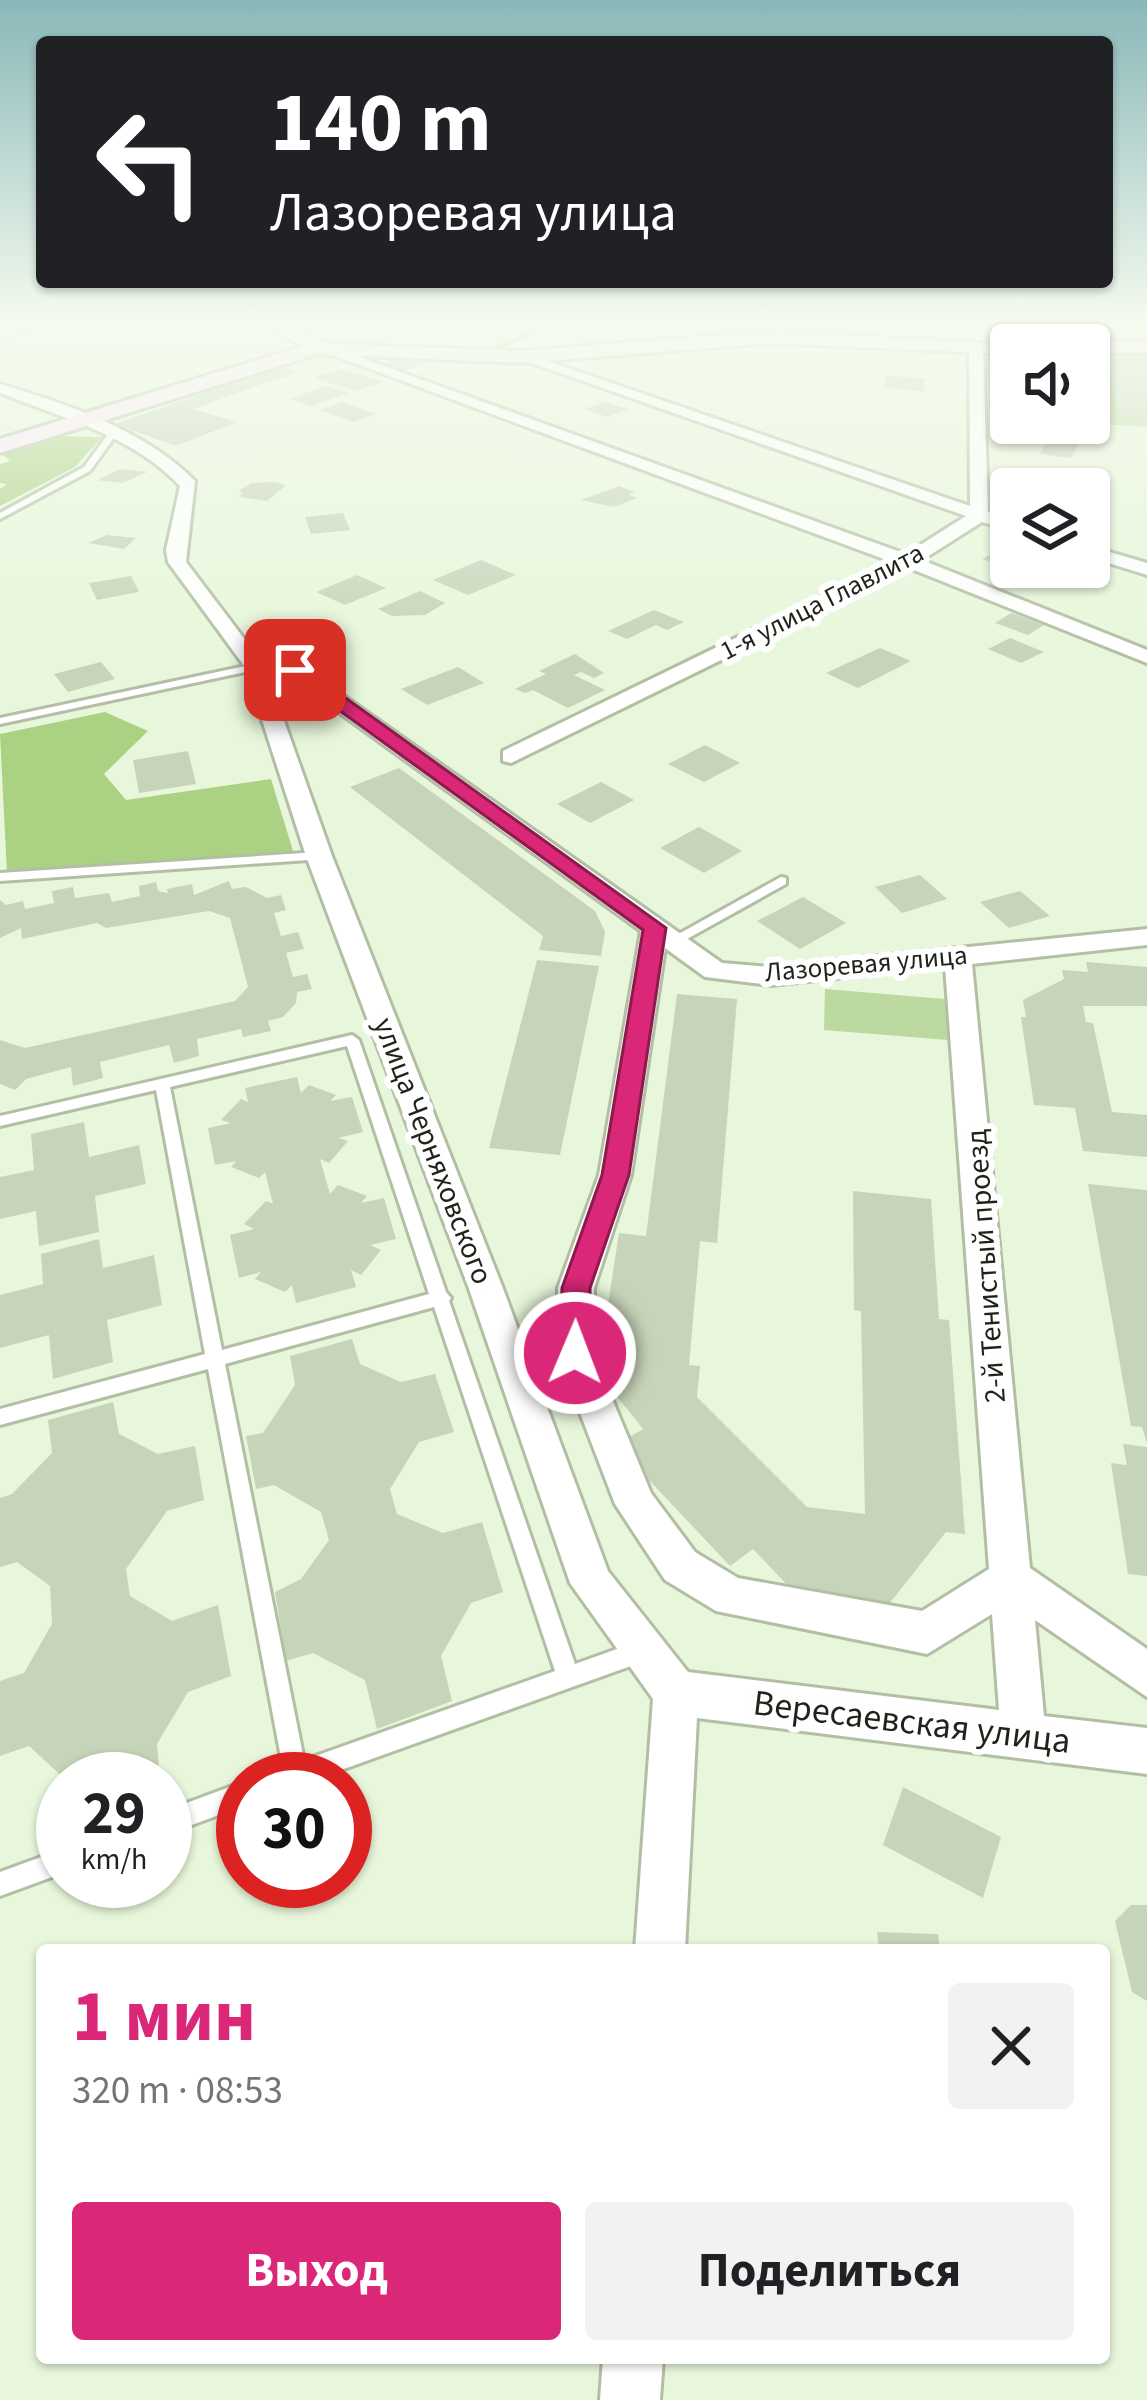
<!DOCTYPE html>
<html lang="ru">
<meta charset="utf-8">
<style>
:root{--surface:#fff;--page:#f2f2f2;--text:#202124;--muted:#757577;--accent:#db2777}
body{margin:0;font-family:"Source Sans 3",sans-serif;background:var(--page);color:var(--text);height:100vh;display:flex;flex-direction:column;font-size:45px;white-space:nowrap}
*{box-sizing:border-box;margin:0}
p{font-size:39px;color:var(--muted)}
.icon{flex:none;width:66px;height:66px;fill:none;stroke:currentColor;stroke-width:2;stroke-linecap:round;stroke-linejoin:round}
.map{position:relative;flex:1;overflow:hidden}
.sheet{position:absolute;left:36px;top:1944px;width:1074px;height:420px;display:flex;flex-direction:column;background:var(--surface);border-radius:12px;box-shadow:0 3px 9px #0004}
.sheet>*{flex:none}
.hud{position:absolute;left:36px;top:36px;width:1077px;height:252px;border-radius:12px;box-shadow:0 3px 9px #0004;background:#202124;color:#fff;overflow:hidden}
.tools{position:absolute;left:990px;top:324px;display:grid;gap:24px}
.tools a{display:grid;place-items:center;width:120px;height:120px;border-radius:12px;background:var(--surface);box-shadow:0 3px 9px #0004;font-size:60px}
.speed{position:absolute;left:36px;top:1752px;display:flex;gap:24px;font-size:60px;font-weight:700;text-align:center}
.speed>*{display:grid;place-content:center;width:156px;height:156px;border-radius:50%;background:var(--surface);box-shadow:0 3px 9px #0004;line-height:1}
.speed small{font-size:30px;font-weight:400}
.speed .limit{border:18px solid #d22;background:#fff;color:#111}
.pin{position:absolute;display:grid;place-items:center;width:102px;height:102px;color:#fff;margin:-51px;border-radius:24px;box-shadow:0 6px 18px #0006}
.me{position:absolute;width:132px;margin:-66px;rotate:1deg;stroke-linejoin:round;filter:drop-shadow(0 0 9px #0008)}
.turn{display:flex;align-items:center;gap:42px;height:252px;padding:0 36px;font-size:54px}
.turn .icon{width:156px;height:156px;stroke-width:2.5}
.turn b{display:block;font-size:84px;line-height:102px}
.round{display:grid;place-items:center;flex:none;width:126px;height:126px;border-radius:12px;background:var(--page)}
.headline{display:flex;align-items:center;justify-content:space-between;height:204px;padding:0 36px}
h1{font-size:72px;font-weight:700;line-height:90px;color:var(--accent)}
.cta{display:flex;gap:24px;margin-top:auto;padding:24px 36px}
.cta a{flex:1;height:138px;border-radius:12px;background:var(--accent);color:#fff;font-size:48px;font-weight:700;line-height:138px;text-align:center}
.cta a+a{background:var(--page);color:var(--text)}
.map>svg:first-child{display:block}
.green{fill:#bcda9f}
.forest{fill:#abd183}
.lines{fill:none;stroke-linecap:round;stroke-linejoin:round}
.stream{stroke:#9abf72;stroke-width:4.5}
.building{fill:#c6d4b9}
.lane-casing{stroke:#b2bfa5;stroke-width:6}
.street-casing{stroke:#b2bfa5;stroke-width:6}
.secondary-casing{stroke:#b2bfa5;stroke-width:6}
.lane{fill:#fff;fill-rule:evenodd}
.street{fill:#fff;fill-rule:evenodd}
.secondary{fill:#ffe7fb;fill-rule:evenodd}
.route{fill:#db2777;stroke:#8e194d;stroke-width:3}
.labels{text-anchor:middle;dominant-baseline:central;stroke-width:12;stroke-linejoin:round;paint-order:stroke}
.far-street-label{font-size:27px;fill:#1f241a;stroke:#fefefe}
.street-label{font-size:30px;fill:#1f241a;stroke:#fefefe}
.near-street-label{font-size:36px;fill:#1f241a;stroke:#fefefe}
</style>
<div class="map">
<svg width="1147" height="2400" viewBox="0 0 1147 2400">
<rect width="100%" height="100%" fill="#e8f7db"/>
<!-- green -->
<g class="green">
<path d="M1147,349V427L1083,423H1089V351Z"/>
<path d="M825,989L945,999L948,1040L824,1030Z"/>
</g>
<!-- forest -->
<g class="forest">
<path d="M54,436L102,437L75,467L0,506V489L7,484L0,483V464L10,461L1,453Z"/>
<path d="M105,712L148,731L104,774L126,800L271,779L294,854L7,874L0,734Z"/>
</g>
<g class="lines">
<!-- stream -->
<g class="stream">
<path d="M479,350H522"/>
<path d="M492,350L536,330"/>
</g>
</g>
<!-- building -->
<g class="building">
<path d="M403,355L430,358L406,371L384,365Z"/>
<path d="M1114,366L1147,368V418L1121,417L1107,370L1116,371Z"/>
<path d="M278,367L296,371L287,375L295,377L279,378L193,409L237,422L176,446L115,424Z"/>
<path d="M342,369L383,382L355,391L313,377Z"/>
<path d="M886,376L925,378L924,391L884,388Z"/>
<path d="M327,386L350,393L312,406L289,399Z"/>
<path d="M343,402L377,414L353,422L319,410Z"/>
<path d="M605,402L628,409L608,417L584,409Z"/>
<path d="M1048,439L1079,443L1071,458L1040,454Z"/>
<path d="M120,469L147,472L122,483L97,480Z"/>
<path d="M275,482L286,485L267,501L239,497L243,492L238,491L252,483Z"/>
<path d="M619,486L635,492L628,494L637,498L614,507L581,500Z"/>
<path d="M343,513L350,530L311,534L305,517Z"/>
<path d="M107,535L136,538L124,549L88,543Z"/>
<path d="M1004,548L1011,550V569L982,559Z"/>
<path d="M481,560L516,575L468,595L433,580Z"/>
<path d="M357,575L386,588L345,605L316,592Z"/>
<path d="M131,576L139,592L97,600L89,583Z"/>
<path d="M420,591L445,603L425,615L392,616L378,609Z"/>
<path d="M654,610L684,622L667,630L656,625L627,639L608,631Z"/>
<path d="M1011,613L1044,625L1028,635L995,623Z"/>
<path d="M1010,638L1044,652L1021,663L988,649Z"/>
<path d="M880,648L911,661L858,688L826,673Z"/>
<path d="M575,654L604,673L594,678L581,672L574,675L605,690L568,708L533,690L525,693L515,689L546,674L539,671Z"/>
<path d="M101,662L115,679L68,692L54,674Z"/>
<path d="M458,667L484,683L427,705L401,689Z"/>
<path d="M705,745L740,763L704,782L668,764Z"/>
<path d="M188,751L196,784L139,793L133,760Z"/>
<path d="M399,768L595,911L605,932L601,956L539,950L543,936L350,787Z"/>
<path d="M601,782L634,800L590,823L557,804Z"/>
<path d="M699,827L742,851L704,873L660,848Z"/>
<path d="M920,875L947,899L902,913L875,887Z"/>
<path d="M229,881L232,889L246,887L267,898L281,895L286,910L274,913L281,936L298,932L304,949L286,953L293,977L307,974L312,989L297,992L296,1003L283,1017L268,1021L271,1031L243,1037L241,1029L197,1039L199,1056L174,1063L169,1045L100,1062L103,1078L73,1086L71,1067L26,1079L15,1090L0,1084V1040L25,1048L235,1001L248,987L230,918L209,911L106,928L97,923L22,939L21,928L0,938V900L6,905L23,901L25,909L54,903L52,891L73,887L75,898L109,893L112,902L140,896L139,886L156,882L158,891L168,893L167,889L192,884L194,895Z"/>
<path d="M1020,891L1050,916L1009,928L980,902Z"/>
<path d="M803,897L846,923L800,949L757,921Z"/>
<path d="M537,960L599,966L560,1155L489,1148Z"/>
<path d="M1086,962L1147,967V1006H1083L1086,1022L1093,1023L1112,1112L1147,1115V1157L1083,1151L1075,1108L1034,1105L1021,1017H1026L1023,1000L1064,979L1062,970L1088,972Z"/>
<path d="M677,994L737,999L717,1243L700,1241L689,1365L700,1366L697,1397L807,1507L865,1514L861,1311L854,1310L853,1191L931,1199L939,1319L949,1320L965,1534L946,1532L889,1604L794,1592L753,1549L730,1566L616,1445L643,1429L616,1395L621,1359L600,1356L619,1233L646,1236Z"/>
<path d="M297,1077L301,1093L309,1085L336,1095L330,1101L352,1097L363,1132L338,1138L348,1141L329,1163L320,1159L330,1194L338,1185L367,1196L361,1203L384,1198L396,1239L370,1245L381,1250L361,1275L351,1270L356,1287L296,1303L292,1285L285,1292L255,1279L261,1272L239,1278L230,1235L254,1229L244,1224L266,1201L273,1204L265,1172L259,1178L231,1167L236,1161L215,1165L208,1128L231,1123L221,1120L241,1099L248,1102L245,1088Z"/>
<path d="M84,1122L89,1157L139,1145L146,1184L95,1196L99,1232L39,1246L36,1211L0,1219V1177L34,1170L31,1134Z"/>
<path d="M1088,1184L1147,1190V1444L1142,1427L1131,1426Z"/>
<path d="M99,1239L103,1268L154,1255L162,1305L107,1320L113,1362L53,1379L49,1335L0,1348V1295L43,1284L41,1254Z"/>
<path d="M352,1339L360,1364L401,1382L435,1374L454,1432L419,1442L390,1489L397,1514L443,1533L482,1522L503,1592L471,1603L441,1656L452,1701L377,1729L365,1680L313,1653L286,1661L275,1592L301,1579L329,1540L321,1512L274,1485L256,1489L246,1436L263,1433L295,1385L290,1356Z"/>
<path d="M113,1402L119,1434L158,1454L195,1446L204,1500L167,1511L126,1569L130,1596L172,1621L218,1605L231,1676L188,1692L157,1744L160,1779H65L29,1746L0,1756V1681L24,1673L52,1624L50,1586L17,1562L0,1567V1498L12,1494L52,1453L48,1420Z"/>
<path d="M1123,1444L1147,1447V1576L1128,1574L1111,1463L1127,1465Z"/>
<path d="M903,1787L1001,1837L983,1898L883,1845Z"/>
<path d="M1131,1905H1147V2001L1132,1992L1115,1921Z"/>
<path d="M877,1932L938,1934L940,1950H879Z"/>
</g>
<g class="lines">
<!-- lane casing -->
<g class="lane-casing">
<g id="lane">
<path d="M109,433L116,435L90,471L0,519V513L84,467Z"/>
<path d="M255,664L259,665V669L0,724V718Z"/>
<path d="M319,852L325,856L323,859L0,881V873Z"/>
<path d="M781,877L786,878V884L678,944H668L666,941Z"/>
<path d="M352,1035L359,1040L446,1292L451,1298L449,1301L575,1664L642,1640L650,1644L653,1651L650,1658L642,1662L316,1779H285L208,1369L0,1425V1409L205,1354L156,1090L0,1126V1116ZM347,1046L429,1294L222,1350L170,1087ZM434,1307L555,1671L304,1760L225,1364Z"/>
<path d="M243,1782V1806L165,1835V1811Z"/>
<path d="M63,1849V1873L0,1896V1872Z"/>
</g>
</g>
<!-- street casing -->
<g class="street-casing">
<g id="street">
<path d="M552,319H568L552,328L546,324Z"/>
<path d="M797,319H828L780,330L773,326Z"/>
<path d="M976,344L983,348L988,512L1011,520V531L982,522L922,560L1147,650V663L909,568L511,763L503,761V751L892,562L319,350L331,347L906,554L966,516L515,357L527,354L970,506L969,348Z"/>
<path d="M0,384C67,404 145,430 195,481L186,562L258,657L283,653L722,963L771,967L1147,929V945L972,964L1030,1568L1147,1649V1697L1035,1620L1044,1716L1147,1728V1774L697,1718L685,1950H635L653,1699L570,1583L468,1286L306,856L245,667L168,562L166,550L180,486C134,436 62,418 0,393ZM275,666L641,931L599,1175L558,1288L557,1353L615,1504L665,1580L716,1611L927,1654L992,1614L999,1710L688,1672L608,1571L502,1286L332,856L266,670ZM665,948L705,977L771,985L945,966L989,1569L922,1611L738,1578L695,1552L651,1493L593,1353L594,1288L631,1175Z"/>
<path d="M1089,546L1147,563V575L1089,557Z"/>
<path d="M603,2358H663L660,2400H600Z"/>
</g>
</g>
<!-- secondary casing -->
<g class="secondary-casing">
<g id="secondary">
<path d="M28,319H59L0,339V327Z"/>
<path d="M254,319H278L330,344L522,351L770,331L1019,345H1011V354L770,343L522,363L318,354L0,453V439L303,346Z"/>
<path d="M1089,341H1147V353H1089V345H1081Z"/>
</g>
</g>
<!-- lane -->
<use href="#lane" class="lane"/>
<!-- street -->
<use href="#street" class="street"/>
<!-- secondary -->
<use href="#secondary" class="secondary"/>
</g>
<!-- sky -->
<linearGradient id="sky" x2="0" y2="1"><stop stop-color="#89b8b9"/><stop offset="0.49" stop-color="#f5fbef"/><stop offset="1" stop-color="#f5fbef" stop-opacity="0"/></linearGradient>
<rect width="1147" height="655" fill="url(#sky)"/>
<!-- route -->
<path class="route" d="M289,666H301L666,928L629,1175L590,1288V1353L586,1362L575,1366L565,1362L560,1353L562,1288L602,1175L643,930L289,674Z"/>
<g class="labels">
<!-- far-street labels -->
<g class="far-street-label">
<text transform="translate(822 602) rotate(-27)">1-я улица Главлита</text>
<text transform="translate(866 964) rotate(-5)">Лазоревая улица</text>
</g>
<!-- street labels -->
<g class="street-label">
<text transform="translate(433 1151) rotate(69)">улица Черняховского</text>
<text transform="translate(986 1266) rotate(-94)">2-й Тенистый проезд</text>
</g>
<!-- near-street labels -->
<g class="near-street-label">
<text transform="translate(912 1722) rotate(7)">Вересаевская улица</text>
</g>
</g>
</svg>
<div class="tools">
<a><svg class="icon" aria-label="sound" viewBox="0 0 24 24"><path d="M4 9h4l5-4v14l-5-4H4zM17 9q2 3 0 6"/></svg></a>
<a><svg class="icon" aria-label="layers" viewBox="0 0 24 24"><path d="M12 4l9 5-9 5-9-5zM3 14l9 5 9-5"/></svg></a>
</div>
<div class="speed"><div>29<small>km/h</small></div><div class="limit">30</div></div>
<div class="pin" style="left:295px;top:670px;background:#d93025"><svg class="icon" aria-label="arrive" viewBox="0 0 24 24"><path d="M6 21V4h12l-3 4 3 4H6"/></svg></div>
<svg class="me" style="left:575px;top:1353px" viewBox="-20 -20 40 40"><circle r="17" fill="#db2777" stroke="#fff" stroke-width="3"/><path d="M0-11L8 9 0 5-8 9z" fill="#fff"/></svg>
<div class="hud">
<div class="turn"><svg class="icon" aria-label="left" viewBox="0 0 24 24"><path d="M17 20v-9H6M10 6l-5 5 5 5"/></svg><div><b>140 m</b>Лазоревая улица</div></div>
</div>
<section class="sheet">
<div class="headline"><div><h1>1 мин</h1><p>320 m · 08:53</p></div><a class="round"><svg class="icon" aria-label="close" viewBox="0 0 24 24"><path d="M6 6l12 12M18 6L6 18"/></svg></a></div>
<div class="cta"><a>Выход</a><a>Поделиться</a></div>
</section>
</div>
